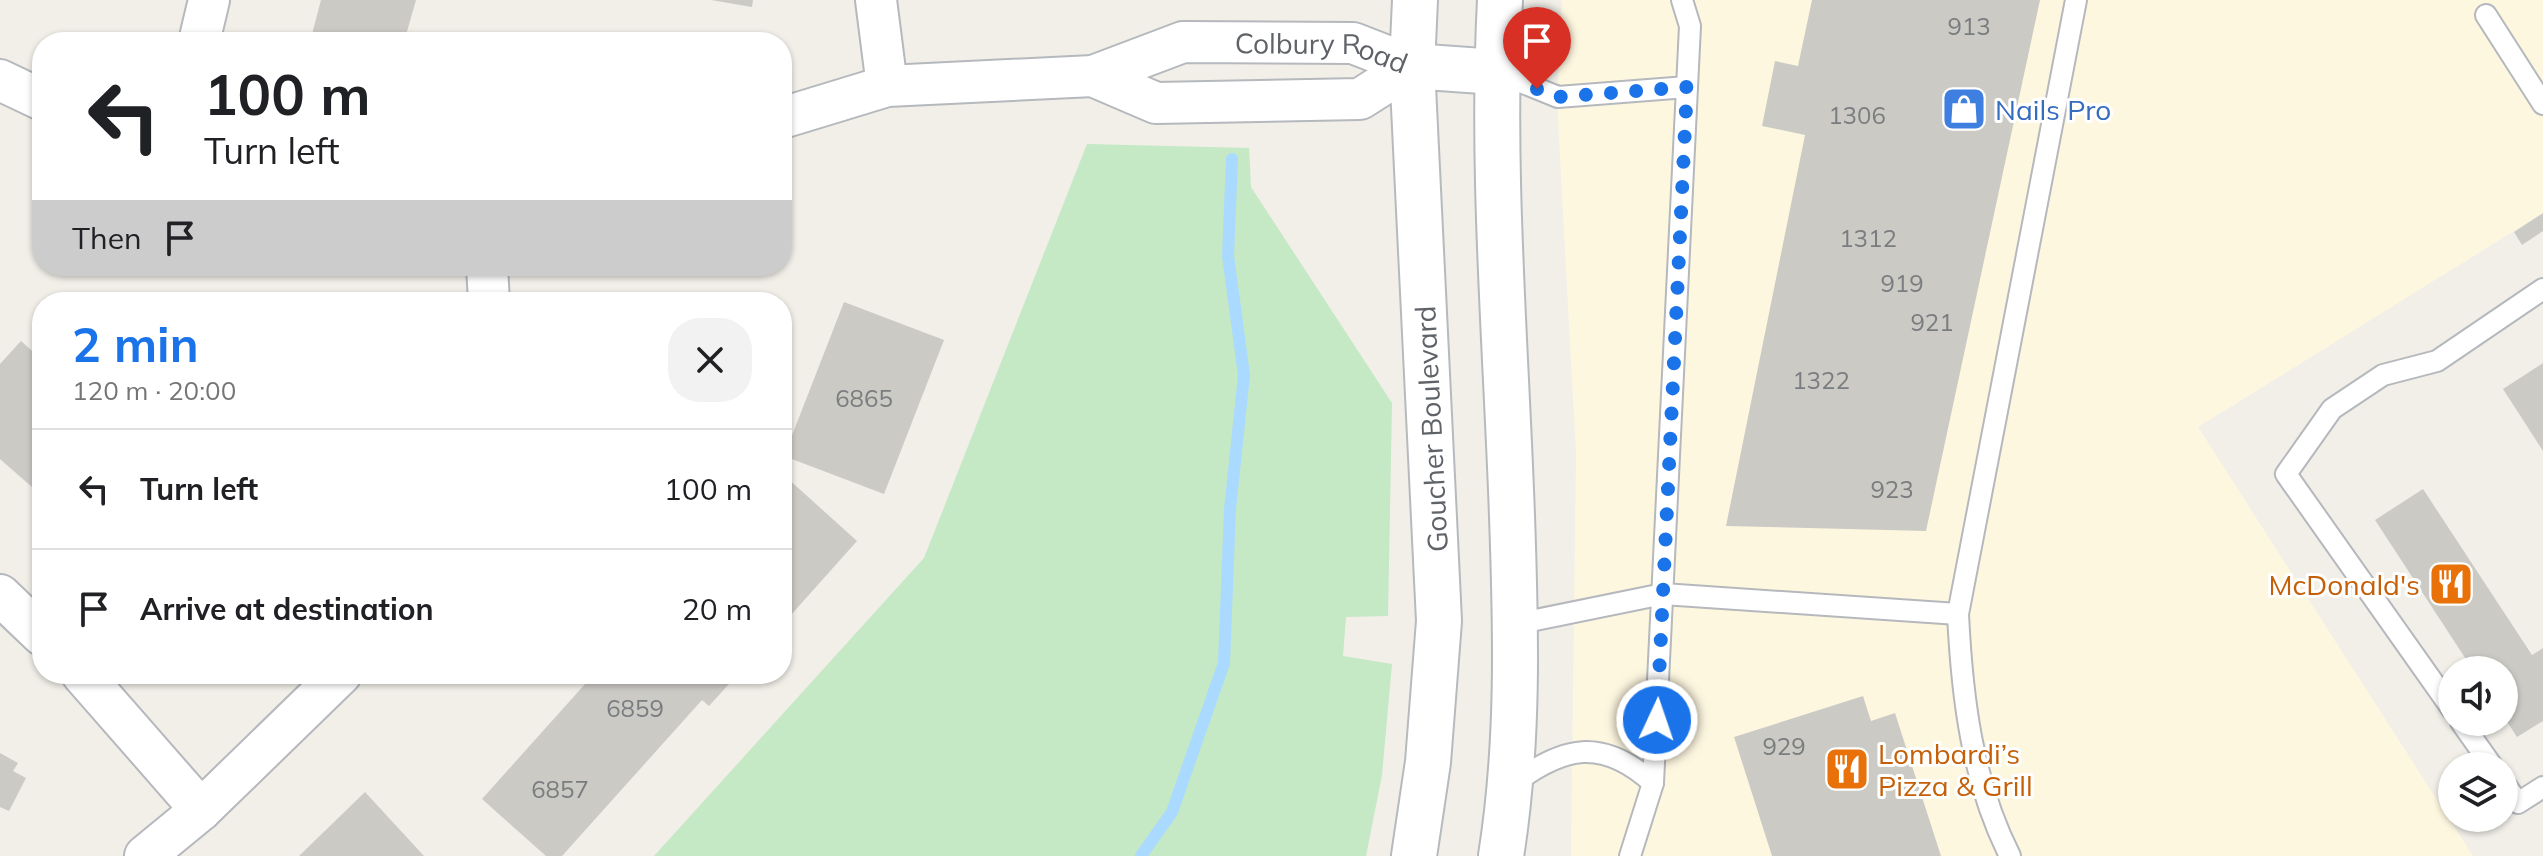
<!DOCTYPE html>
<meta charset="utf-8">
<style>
:root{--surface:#fff;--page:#f2f2f2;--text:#202124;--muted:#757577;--line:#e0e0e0;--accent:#1a73e8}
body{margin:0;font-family:Mulish,sans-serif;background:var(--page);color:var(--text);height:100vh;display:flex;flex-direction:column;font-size:30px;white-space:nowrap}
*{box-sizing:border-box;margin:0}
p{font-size:26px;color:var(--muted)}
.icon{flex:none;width:44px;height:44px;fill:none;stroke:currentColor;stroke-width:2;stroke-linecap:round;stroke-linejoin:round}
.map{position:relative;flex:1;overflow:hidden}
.details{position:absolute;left:32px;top:292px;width:760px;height:392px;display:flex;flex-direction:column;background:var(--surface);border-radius:32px;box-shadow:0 2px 6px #0004}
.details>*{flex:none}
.hud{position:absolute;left:32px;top:32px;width:760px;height:244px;border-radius:32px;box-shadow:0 2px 6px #0004;background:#fff;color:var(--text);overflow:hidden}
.buttons{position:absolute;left:2438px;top:656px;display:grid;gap:16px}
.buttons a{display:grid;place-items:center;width:80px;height:80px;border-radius:50%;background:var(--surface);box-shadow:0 2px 6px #0004;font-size:40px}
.pin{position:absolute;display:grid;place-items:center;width:68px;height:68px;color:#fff;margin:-82px -34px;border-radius:50% 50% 50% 0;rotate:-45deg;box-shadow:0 0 8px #0007}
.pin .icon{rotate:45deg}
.me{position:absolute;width:88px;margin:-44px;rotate:3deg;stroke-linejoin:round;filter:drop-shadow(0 0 6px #0008)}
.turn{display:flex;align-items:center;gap:28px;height:168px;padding:0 40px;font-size:36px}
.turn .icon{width:104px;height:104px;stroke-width:2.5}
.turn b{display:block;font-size:56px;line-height:68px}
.then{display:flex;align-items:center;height:76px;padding:0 40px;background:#0003;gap:16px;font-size:30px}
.round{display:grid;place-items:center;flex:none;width:84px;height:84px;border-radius:32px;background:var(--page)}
.summary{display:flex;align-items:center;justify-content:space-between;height:136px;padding:0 40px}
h1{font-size:48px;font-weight:700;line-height:60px;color:var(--accent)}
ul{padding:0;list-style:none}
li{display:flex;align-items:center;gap:24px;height:120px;padding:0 40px;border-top:2px solid var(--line)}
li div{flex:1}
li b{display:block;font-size:30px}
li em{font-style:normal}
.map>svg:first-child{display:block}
.commercial{fill:#fef7e0}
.green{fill:#c5e8c5}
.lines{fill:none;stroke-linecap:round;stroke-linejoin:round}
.stream{stroke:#aadaff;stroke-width:12}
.building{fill:#cccac5}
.lane-casing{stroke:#b5b8bc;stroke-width:24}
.street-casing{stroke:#b5b8bc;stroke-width:44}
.secondary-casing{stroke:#b6babf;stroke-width:48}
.lane{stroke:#fff;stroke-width:20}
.street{stroke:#fff;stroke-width:40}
.secondary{stroke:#fff;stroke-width:44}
.route{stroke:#1a73e8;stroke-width:14;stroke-dasharray:0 25.2}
.labels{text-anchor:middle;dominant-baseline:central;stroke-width:6;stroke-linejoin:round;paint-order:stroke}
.number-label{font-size:24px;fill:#7a7d7f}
.street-label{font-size:28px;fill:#5f6368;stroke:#fff}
.shop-label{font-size:28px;fill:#366cbe;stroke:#fff;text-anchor:start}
.food-label{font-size:28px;fill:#c56008;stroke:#fff;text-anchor:end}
</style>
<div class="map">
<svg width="2543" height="856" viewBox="0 0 2543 856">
<rect width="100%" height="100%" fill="#f1efe8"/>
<!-- commercial -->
<path class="commercial" d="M1562,0H2543V213L2198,427L2473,856H1571L1576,454L1557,102Z"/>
<!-- green -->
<path class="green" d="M1087,144L1249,148L1251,187L1392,403L1388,616L1346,617L1343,656L1392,664L1382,775L1366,856H654L924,558Z"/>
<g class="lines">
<!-- stream -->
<path class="stream" d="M1141,856L1172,812L1224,663L1230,509L1244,375L1228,256L1232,159"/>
</g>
<!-- building -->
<g class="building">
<path d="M321,0H416L406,35L410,37L409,42H310Z"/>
<path d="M711,0H753L752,7Z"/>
<path d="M1812,0H2040L1926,531L1726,526L1805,135L1762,126L1775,61L1798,66Z"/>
<path d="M2543,213V231L2522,245L2514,232Z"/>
<path d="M844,302L944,340L884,494L784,456Z"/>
<path d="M21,341L42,360L40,494L0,459V364Z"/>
<path d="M2543,363V451L2503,389Z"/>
<path d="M786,477L857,541L782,625V481Z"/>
<path d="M2423,489L2532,655L2543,648V721L2517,737L2504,717V670H2473L2375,520Z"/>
<path d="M594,674H738L709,706L702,700L562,856H546L482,799Z"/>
<path d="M1863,696L1871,721L1895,713L1941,856H1772L1734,737Z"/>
<path d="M0,753L18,763L13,771L26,778L9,811L0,807Z"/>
<path d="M365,792L424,856H299Z"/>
</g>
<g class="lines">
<!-- lane casing -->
<g class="lane-casing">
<g id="lane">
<path d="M2486,15L2543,104"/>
<path d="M1496,72L1558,97L1687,87"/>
<path d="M1516,624L1663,594L1958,614"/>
<path d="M2452,709L2286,474L2332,409L2383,375L2437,361L2543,289"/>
<path d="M2461,722L2492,766"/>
<path d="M2504,783L2518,803L2543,787"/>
<path d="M1512,785C1563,746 1602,737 1653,783"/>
<path d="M1630,856L1653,783L1690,26L1682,0"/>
<path d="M2010,856C1972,781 1962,697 1958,614L2076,0"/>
</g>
</g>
<!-- street casing -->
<g class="street-casing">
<g id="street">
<path d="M876,0L887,86"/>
<path d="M199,42L209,0"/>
<path d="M1093,76L1156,103L1360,99L1412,66"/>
<path d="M0,80L42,100"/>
<path id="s1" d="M782,118L887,86L1093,76L1183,42L1353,43L1412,66"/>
<path d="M487,266L489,302"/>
<path d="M0,595L42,635"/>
<path d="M82,674L201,810"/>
<path d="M145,856L201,810L341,674"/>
</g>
</g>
<!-- secondary casing -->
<g class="secondary-casing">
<g id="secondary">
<path d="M1500,0C1491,172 1506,345 1512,516C1516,630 1519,743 1501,856"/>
<path d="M1412,66L1496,72"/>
<path d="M1414,856L1428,762L1439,621L1412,66L1415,0"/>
</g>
</g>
<!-- lane -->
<use href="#lane" class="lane"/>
<!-- street -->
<use href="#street" class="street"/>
<!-- secondary -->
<use href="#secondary" class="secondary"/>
</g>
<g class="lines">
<!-- route -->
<path class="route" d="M1537,89L1558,97L1687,87L1657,720"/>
</g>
<!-- icons -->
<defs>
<g id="shop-square" transform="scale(2.3)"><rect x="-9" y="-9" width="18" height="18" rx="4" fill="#3f7fe0" stroke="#fff"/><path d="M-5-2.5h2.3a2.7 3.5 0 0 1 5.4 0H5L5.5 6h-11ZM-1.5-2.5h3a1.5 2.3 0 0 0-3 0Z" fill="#fff"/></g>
<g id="restaurant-square" transform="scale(2.3)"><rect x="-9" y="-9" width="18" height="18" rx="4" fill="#e8710a" stroke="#fff"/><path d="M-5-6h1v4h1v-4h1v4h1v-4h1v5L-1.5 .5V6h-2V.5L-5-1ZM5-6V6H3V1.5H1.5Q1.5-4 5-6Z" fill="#fff"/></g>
</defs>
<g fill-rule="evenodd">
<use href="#shop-square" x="1964" y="109"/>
<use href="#restaurant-square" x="2451" y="584"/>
<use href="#restaurant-square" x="1847" y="769"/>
</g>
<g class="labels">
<!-- number labels -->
<g class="number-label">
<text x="1969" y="26">913</text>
<text x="1857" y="115">1306</text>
<text x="1868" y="238">1312</text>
<text x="1902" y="283">919</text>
<text x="1932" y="322">921</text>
<text x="1821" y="380">1322</text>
<text x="864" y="398">6865</text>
<text x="1892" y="489">923</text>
<text x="635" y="708">6859</text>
<text x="1784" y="746">929</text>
<text x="560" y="789">6857</text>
</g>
<!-- street labels -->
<g class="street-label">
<text stroke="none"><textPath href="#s1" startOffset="552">Colbury Road</textPath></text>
<text transform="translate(1431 429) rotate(-93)">Goucher Boulevard</text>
</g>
<!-- shop labels -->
<g class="shop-label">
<text x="1995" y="109">Nails Pro</text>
</g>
<!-- food labels -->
<g class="food-label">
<text x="2420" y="584">McDonald's</text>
<text x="1878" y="753" text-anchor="start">Lombardi’s<tspan x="1878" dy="32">Pizza &amp; Grill</tspan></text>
</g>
</g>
</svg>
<div class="buttons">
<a><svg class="icon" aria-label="sound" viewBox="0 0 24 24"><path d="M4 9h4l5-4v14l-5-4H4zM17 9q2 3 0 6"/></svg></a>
<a><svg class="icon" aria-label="layers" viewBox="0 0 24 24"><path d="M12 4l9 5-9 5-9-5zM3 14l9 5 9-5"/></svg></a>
</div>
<div class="pin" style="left:1537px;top:89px;background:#d93025"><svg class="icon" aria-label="arrive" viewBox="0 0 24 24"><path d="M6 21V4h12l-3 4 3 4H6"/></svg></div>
<svg class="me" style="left:1657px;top:720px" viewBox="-20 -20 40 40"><circle r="17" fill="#1a73e8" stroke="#fff" stroke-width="3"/><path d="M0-11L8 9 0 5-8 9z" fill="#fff"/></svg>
<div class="hud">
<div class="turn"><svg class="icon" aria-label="left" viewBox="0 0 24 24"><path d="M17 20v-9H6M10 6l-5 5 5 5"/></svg><div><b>100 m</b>Turn left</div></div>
<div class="then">Then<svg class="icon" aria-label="arrive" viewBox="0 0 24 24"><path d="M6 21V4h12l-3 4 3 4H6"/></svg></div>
</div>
<section class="details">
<div class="summary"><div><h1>2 min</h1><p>120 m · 20:00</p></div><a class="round"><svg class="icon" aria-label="close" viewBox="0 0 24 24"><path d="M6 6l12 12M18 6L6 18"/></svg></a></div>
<ul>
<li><svg class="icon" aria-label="left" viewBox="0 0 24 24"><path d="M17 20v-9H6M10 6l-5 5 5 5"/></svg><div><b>Turn left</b></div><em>100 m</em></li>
<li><svg class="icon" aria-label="arrive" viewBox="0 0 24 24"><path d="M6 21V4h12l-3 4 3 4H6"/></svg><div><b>Arrive at destination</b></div><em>20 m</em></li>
</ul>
</section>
</div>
